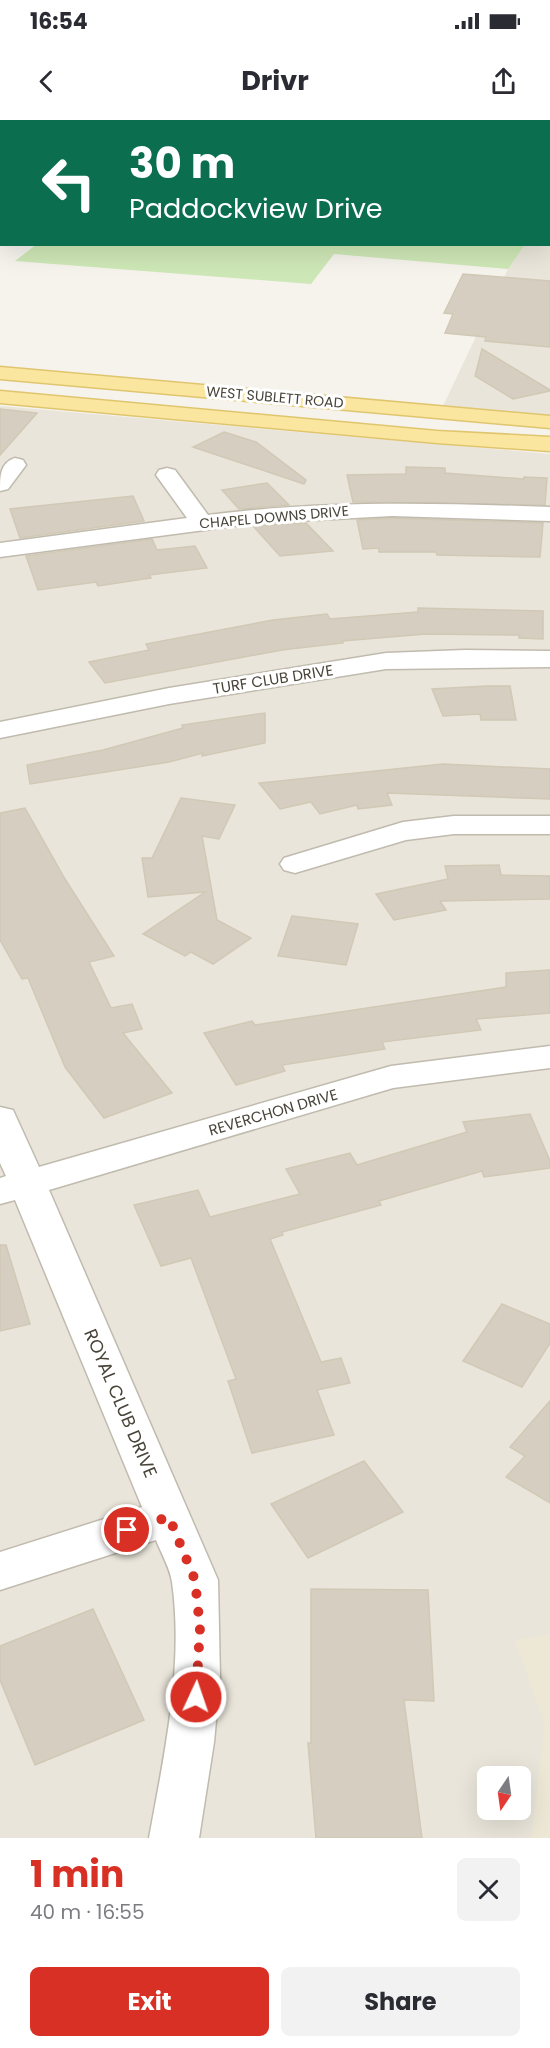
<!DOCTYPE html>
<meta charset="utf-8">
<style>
:root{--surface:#fff;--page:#f2f2f3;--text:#2b2b33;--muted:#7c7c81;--accent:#d93025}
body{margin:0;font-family:Poppins,sans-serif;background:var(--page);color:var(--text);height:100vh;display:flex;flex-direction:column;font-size:22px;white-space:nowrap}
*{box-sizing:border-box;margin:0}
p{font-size:20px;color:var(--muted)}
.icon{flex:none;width:33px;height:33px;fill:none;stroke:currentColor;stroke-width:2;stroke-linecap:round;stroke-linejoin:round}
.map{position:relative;height:1718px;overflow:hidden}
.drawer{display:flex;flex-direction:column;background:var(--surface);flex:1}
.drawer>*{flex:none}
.top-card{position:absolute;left:0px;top:0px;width:550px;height:126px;box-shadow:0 6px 24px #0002;background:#0b6e4f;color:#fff;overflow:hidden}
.needle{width:39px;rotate:193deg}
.buttons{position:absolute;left:477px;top:1646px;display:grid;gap:12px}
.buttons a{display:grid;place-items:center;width:54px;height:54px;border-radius:9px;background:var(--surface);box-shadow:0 6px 24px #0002;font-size:30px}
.pin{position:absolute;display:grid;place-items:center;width:51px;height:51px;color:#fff;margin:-26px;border:3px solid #fff;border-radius:50%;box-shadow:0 2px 6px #0007}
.me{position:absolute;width:66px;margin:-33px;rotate:3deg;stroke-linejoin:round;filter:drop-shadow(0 0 4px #0008)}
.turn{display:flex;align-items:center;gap:21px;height:126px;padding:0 30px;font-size:27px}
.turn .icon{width:78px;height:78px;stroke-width:2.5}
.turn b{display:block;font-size:42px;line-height:51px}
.round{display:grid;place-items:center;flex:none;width:63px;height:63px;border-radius:9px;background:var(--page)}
.head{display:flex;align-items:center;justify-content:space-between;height:102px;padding:0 30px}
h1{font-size:36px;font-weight:700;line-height:45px;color:var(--accent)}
.primary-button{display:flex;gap:12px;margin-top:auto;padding:12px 30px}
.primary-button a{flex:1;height:69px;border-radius:9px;background:var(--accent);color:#fff;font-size:24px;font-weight:700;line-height:69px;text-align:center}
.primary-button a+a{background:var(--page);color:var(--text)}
.status{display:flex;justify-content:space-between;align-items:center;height:42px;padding:0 30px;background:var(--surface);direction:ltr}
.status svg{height:16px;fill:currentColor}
header{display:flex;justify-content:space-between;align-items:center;height:78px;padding:0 30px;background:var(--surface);font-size:27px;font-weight:700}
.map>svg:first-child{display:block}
.residential{fill:#e9e5da;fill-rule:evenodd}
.education{fill:#ede8d6}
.green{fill:#cee7b6}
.building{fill:#d6cfc1;stroke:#d1c8b5;stroke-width:1.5}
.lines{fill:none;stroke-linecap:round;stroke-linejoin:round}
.minor-casing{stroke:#c0bbae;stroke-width:3}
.major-casing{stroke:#e0c56f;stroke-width:3}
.minor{fill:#fff;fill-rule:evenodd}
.major{fill:#fae69f;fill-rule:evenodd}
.route{stroke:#d93025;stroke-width:10;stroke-dasharray:0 18}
.labels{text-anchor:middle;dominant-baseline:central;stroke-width:6;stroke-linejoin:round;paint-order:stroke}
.far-street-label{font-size:14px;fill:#494439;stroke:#fff}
.street-label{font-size:15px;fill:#494439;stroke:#fff}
.near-street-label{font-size:18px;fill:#494439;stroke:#fff}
</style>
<div class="status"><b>16:54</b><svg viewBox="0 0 49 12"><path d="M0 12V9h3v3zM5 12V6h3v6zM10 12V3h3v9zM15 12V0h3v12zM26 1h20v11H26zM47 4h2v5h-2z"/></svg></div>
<header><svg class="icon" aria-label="back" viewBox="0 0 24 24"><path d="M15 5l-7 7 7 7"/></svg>Drivr<svg class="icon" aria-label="share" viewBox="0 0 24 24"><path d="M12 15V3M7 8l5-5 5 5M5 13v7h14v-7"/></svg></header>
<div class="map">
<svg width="550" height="1718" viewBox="0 0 550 1718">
<rect width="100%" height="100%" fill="#f5f3ec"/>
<!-- residential -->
<g class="residential">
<path d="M0,0H423L2,2L1,64Z"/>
<path d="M550,86V296L443,286L508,149L525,125L549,124Z"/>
<path d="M0,286L550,334V1718H0ZM488,1656H520V1689H488Z"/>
</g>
<!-- education -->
<path class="education" d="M550,1514V1718H531L545,1605L515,1520Z"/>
<!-- green -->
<path class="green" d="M37,124H525V125L508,149L334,134L311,164L15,141Z"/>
<!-- building -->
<g class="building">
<path d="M463,154L550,161V227L485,221L486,217L445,213L453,194L444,193Z"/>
<path d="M482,229L550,270V271L513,279L475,256Z"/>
<path d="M0,289L37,293L0,335Z"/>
<path d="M224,312L256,322L306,360L304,364L193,327Z"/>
<path d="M406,347L445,348V353L524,359V357L547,358L545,385L353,382L347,355L406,354Z"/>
<path d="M267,363L289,385L239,389L222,370Z"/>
<path d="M133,376L144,401L20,418L10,389Z"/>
<path d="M392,398L543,403L540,437L437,435L436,432H379V428L363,429L357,400Z"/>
<path d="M306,403L333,431L280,436L253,406Z"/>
<path d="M152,419L157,430L195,426L207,448L149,455L151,458L98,466L96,462L38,470L26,436Z"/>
<path d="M418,488L543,491V519L519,518V515L426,514L342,521L343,523L282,530L105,563L89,542L149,530L146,524L273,500L327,494L330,499L418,492Z"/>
<path d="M487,566H510L516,600H481L480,594L443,596L432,569Z"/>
<path d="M265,593V623L202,636L203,633L169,642L30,664L27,645L103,630L183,608L182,605Z"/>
<path d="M443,644L550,649V679L387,673L392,685L358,689L357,685L320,694L311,682L280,689L259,663Z"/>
<path d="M181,678L235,685L219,719L202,716L217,800L251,818L213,844L191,832L185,836L143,814L205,772L148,777L142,738H152Z"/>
<path d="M25,688L65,759L114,836L89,842L111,888L132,884L142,909L123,913L172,973L104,998L65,947L28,858L22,859L0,820V693Z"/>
<path d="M499,745L501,755L550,756V779L440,781L446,790L394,800L376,774L448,759L445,746Z"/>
<path d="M292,796L358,804L346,845L278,836Z"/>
<path d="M550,850V893L476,899L481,910L382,922L385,929L282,945L285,951L236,965L204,913L252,901L255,905L506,867V853Z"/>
<path d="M530,994L550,1041V1048L484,1057L482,1051L379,1081L381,1085L282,1112L283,1115L270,1119L321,1242L341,1238L350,1263L317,1270L334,1315L252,1333L228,1261L236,1259L191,1138L161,1146L134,1085L198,1070L210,1097L300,1074L286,1049L350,1033L357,1045L467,1012L463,1002Z"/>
<path d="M0,1125H6L30,1204L0,1211Z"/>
<path d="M502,1184L550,1204V1223L522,1267L463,1241Z"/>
<path d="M550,1281V1383L506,1357L525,1336L510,1327Z"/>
<path d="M364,1341L403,1392L308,1438L271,1384Z"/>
<path d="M311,1469L428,1470L434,1581L404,1580L422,1718H316L308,1623H311Z"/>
<path d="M93,1489L144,1600L35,1645L0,1560V1526Z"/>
</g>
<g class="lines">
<!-- minor casing -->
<g class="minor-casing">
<g id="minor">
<path d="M316,0H332L315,2Z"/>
<rect x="0" y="24" width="2" height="10"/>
<path d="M15,338L23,340L26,345L8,369L0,371C0,356 0,343 15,338Z"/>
<path d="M167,348L175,350L208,395C322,380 436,383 550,387V401L392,396L257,403L0,437V423L187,398L156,355L159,350Z"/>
<path d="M465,530L550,531V547L386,549L169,584L0,618V602L169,568L386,533Z"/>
<path d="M454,696H550V714H454L406,720L295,753L284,750L280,744L284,738L403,702Z"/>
<path d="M550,926V948L393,968L49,1070L218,1460L220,1558L214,1622L199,1718H149C164,1636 184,1546 172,1462C170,1448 161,1433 156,1420L0,1470V1432L142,1387L15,1080L0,1084V1058L6,1056L0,1043V987L13,990L39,1047L391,946Z"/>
</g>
</g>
<!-- major casing -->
<g class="major-casing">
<g id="major">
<path d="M0,247L550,296V308L0,259Z"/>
<path d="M0,271L437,311L550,317V331L437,323L0,283Z"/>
</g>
</g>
<!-- minor -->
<use href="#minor" class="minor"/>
<!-- major -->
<use href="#major" class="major"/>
</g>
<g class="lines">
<!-- route -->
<path class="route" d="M127,1410L169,1397L195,1460L200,1508L196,1577"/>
</g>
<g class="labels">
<!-- far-street labels -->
<g class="far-street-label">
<text transform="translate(275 277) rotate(5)">WEST SUBLETT ROAD</text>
<text transform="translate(274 397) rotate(-5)">CHAPEL DOWNS DRIVE</text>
</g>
<!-- street labels -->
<g class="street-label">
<text transform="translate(273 559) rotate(-9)">TURF CLUB DRIVE</text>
<text transform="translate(273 992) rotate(-16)">REVERCHON DRIVE</text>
</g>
<!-- near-street labels -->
<g class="near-street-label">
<text transform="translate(121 1283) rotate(67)">ROYAL CLUB DRIVE</text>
</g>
</g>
</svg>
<div class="buttons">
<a><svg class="needle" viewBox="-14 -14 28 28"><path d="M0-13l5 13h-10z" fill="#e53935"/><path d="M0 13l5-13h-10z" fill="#7c7c81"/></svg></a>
</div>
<div class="pin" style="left:127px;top:1410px;background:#d93025"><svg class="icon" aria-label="arrive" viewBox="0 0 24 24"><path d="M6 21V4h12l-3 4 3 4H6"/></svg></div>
<svg class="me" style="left:196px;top:1577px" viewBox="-20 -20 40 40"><circle r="17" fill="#d93025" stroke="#fff" stroke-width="3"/><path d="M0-11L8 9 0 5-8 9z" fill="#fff"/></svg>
<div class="top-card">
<div class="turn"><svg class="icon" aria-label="left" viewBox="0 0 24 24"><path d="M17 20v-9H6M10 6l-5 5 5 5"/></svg><div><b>30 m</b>Paddockview Drive</div></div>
</div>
</div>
<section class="drawer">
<div class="head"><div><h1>1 min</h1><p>40 m · 16:55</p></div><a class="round"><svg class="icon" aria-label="close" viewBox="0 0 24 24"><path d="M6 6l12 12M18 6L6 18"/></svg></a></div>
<div class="primary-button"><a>Exit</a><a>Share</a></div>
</section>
